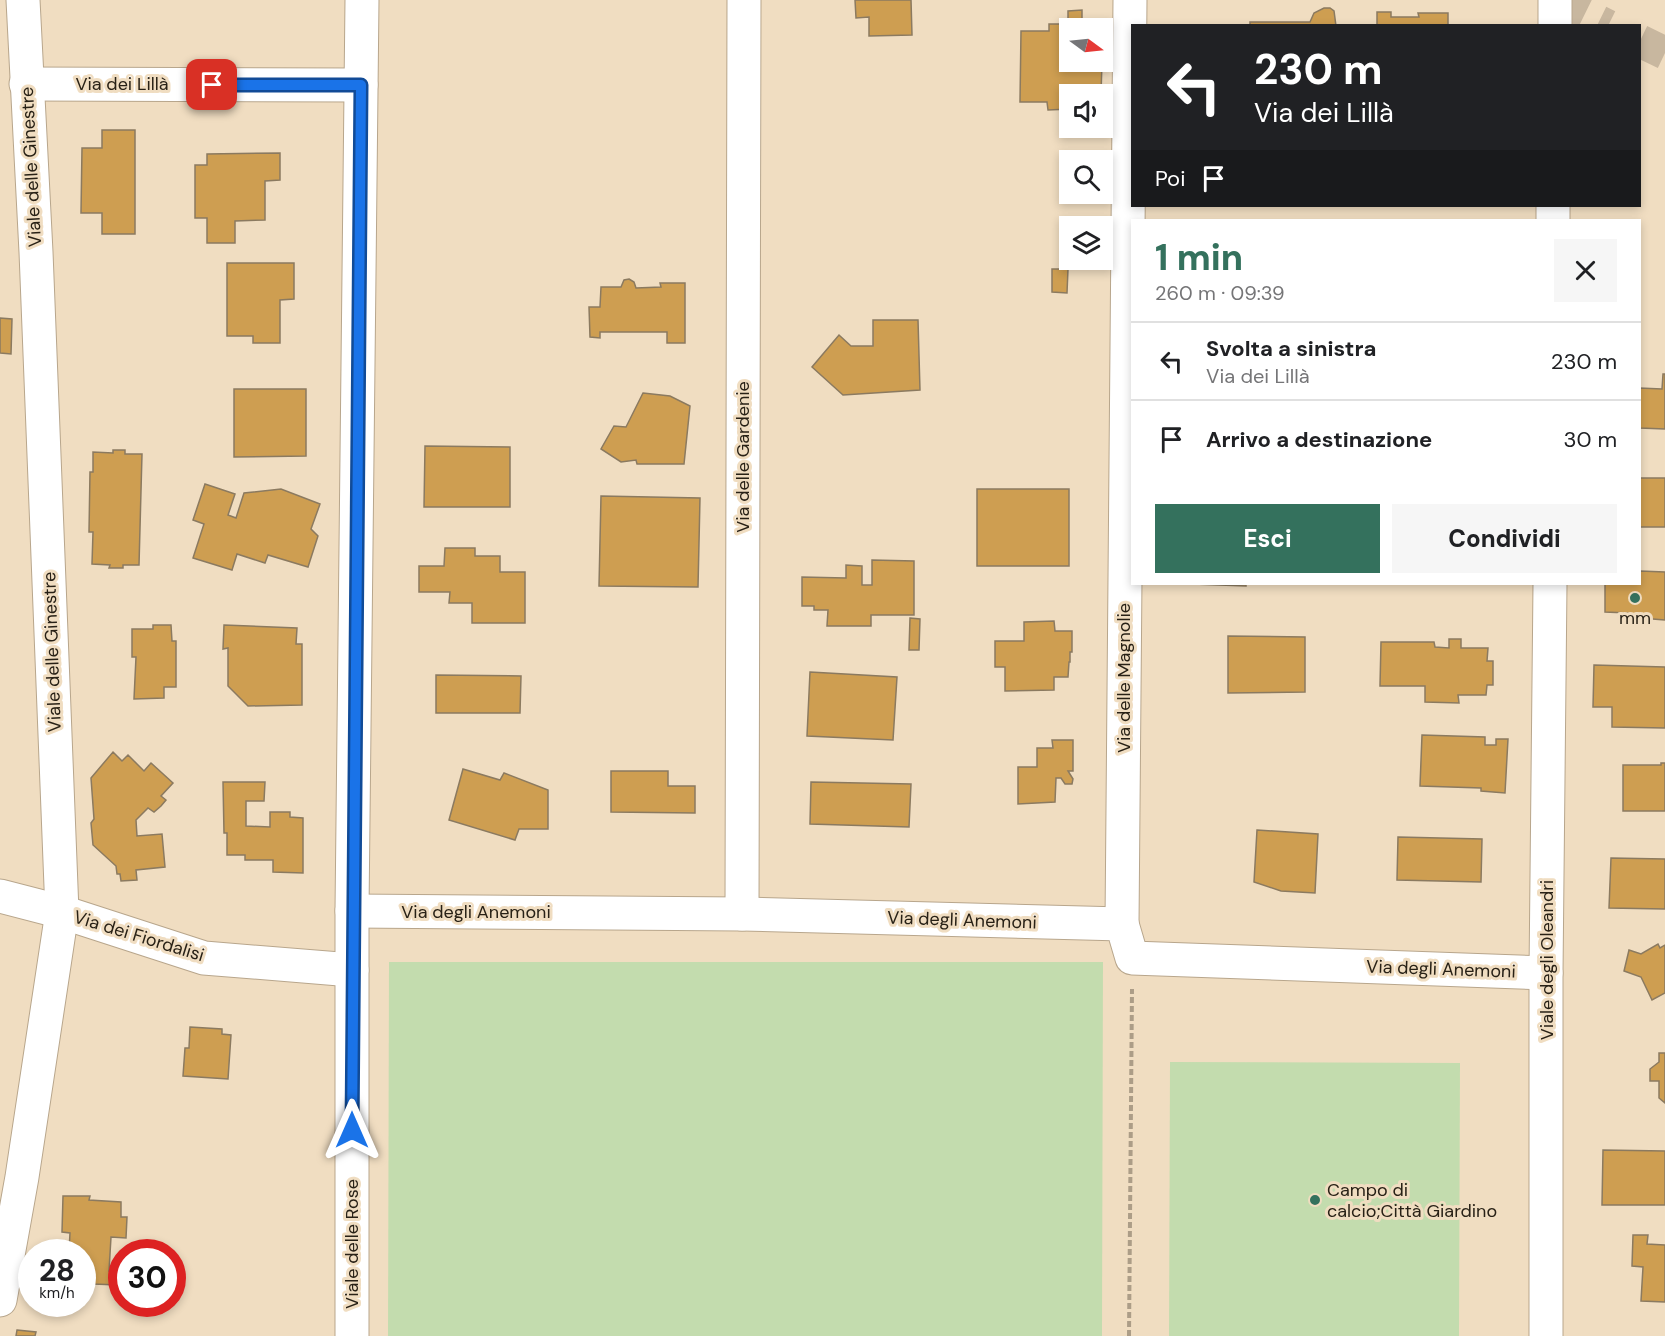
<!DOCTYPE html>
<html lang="it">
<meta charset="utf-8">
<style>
:root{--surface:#fff;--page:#f6f6f6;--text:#202124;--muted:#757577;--line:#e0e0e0;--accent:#34715d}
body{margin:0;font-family:"DM Sans",sans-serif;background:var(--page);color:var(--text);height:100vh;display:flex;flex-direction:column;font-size:22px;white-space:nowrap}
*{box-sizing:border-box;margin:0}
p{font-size:20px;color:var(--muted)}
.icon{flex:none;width:33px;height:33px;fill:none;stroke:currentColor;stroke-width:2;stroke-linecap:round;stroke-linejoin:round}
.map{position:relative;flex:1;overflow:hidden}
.details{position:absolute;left:1131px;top:219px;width:510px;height:366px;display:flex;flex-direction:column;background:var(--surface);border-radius:0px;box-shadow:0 3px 9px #0003}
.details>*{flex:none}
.banner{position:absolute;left:1131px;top:24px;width:510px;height:183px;border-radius:0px;box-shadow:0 3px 9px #0003;background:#202124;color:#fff;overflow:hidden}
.needle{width:39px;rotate:105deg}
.fabs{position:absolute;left:1059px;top:18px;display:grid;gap:12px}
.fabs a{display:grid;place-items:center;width:54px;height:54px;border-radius:0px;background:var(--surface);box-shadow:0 3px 9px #0003;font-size:30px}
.speed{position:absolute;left:18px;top:1239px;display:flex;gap:12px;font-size:30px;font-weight:700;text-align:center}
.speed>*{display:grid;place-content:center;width:78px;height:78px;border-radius:50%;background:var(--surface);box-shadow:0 3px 9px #0003;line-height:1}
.speed small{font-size:15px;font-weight:400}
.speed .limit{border:9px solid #d22;background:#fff;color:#111}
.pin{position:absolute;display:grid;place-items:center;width:51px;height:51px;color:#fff;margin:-26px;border-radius:12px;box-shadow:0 3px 9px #0006}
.me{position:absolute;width:66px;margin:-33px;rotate:0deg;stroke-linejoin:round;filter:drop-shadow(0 0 4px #0008)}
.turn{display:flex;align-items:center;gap:21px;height:126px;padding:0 24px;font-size:27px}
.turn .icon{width:78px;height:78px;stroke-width:2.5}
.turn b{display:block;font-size:42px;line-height:51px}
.then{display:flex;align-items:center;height:57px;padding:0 24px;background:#0003;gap:12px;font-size:22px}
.round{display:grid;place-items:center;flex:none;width:63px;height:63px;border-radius:0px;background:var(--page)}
.summary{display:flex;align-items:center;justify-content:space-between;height:102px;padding:0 24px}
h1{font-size:36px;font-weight:800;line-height:45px;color:var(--accent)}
.cta{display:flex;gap:12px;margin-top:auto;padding:12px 24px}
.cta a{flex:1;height:69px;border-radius:0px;background:var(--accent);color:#fff;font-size:24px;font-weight:800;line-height:69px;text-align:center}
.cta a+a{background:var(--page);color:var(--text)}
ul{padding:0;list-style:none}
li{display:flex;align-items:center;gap:18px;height:78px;padding:0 24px;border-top:2px solid var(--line)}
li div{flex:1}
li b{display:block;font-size:22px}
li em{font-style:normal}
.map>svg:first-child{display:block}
.green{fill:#c3dcae}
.building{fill:#ce9e51;stroke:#8b7a60;stroke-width:1.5}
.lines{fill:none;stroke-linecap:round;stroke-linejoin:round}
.highway-tunnel{stroke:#c8b79f;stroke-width:33;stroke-dasharray:33 16;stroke-linecap:butt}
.street-casing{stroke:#b8a68c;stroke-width:35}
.path{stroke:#ac9d87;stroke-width:4;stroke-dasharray:6 3;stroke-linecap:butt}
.street{stroke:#fff;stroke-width:33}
.route-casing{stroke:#114b97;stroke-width:15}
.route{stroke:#1a73e8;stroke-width:10}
.poi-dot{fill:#34715d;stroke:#f0ddc1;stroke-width:2}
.labels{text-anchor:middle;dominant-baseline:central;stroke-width:6;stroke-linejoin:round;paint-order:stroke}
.street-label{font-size:18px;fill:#282116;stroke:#f0ddc1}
.poi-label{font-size:18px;fill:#282116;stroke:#f0ddc1}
</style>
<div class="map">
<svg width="1665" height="1336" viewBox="0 0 1665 1336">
<rect width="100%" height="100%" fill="#f0ddc1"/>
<!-- green -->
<g class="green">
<path d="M389,962H1103L1102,1336H388Z"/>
<path d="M1170,1062L1460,1063L1459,1336H1169Z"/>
</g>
<!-- building -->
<g class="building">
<path d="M855,0H911L912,35L869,36V17L856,18Z"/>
<path d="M1324,8H1330L1334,11L1336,26H1250V22H1310L1314,13Z"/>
<path d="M1082,10V28H1070V62H1102L1101,94H1070V109L1048,110L1047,102H1020L1021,31H1049V24H1068V11Z"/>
<path d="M1377,12H1391V17H1419L1418,13H1448V26H1377Z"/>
<path d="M102,130H135V234H102V213H81L82,148H102Z"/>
<path d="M280,153V180L265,181V220L235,221V243H207V218H195V165H207V154Z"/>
<path d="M227,263H294V299L280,300V343H253V336H227Z"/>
<path d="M1052,269H1068L1067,293L1052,292Z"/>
<path d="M629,279L634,282L636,288L661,287L660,283H685V343H667V332H600V338L590,337L589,307H600L601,287H621L624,280Z"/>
<path d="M0,318L12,319L11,354L0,353Z"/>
<path d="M873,320H918L920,390L843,395L812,367L839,335L851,346H873Z"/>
<path d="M1663,374H1665V429L1640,428V388L1662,389Z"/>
<path d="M234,389H306V456L234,457Z"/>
<path d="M643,393L670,396L690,406L684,464H637L636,460L621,462L601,449L614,426L626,427Z"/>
<path d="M425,446L510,447V507H424Z"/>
<path d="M113,450H125V454H142L139,565H123V568H109L110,565L92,564L93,532H89L90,472H93V452L113,453Z"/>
<rect x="1640" y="478" width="25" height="49"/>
<path d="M205,484L235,494L228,515L236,518L244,493L281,489L320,504L311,529L318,536L308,567L268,555L265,563L237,554L232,570L193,558L204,524L193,520Z"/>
<rect x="977" y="489" width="92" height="77"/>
<path d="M601,496L700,498L698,587L599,586Z"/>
<path d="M445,548H475V556H500V572H525V623H472V603H449L450,592H419V566H444Z"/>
<path d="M872,560L914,561V615H871V626H827L828,610H814V606H802V577L846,578V565L862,566V585H872Z"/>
<path d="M1640,571L1665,572V620L1628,617V613L1605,612V584H1640Z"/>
<path d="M1192,584H1246V586Z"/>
<path d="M910,618L920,619L919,650H909Z"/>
<path d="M1054,621L1055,631H1072V652H1070V662H1069L1068,677H1054V690L1005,691V667H995V641H1024V622Z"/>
<path d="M153,625H171L172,641H176V687H164V698L134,699L136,657H132V629H153Z"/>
<path d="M224,625L297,628L296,644H302V705L248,706L228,686V648L223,649Z"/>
<path d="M1228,636L1305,637V692L1228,693Z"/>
<path d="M1449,639H1461V648H1488L1487,661H1493V685H1487L1486,695H1458L1459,703L1425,702V686H1380L1381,642H1434L1435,647L1449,648Z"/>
<path d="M1594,665L1665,667V728L1612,727V707H1593Z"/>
<path d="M810,672L897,677L893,740L807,736Z"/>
<path d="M436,675L521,676L520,713H436Z"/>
<path d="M1422,735L1485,737V745H1496V739H1508L1505,793L1481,791V788L1420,786Z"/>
<path d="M1052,740H1073V771H1068L1073,779L1072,784H1065L1061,778H1056L1055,802L1018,804V767H1037V748H1053Z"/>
<path d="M113,752L122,761L128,755L144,771L151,763L173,783L161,796L166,800L161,806L154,812L148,808L136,820L137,836L162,834L165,867L136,870L137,880L121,881L120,874H117L116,866L93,845L91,823L94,819L91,778Z"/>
<path d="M1661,763H1665V811H1623V765H1661Z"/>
<path d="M463,769L500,780L504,773L548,790V829H519L515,840L449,820Z"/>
<path d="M611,771H668V786H695V813L611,812Z"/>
<path d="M223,782H265L264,801H246V826L270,827V812H290V817L303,818V873L273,872V860H245V855H227V833H224Z"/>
<path d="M811,782L911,784L909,827L810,824Z"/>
<path d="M1257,830L1318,834L1315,893L1281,891L1254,882Z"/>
<path d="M1398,837L1482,839L1481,882L1397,880Z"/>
<path d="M1611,858L1665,859V909L1609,908Z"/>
<path d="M1658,944L1660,948L1665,945V993L1652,1000L1641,977L1624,971L1629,950L1641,954Z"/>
<path d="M190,1027L222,1029V1034L231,1035L228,1079L183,1076L185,1048H189Z"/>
<path d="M1659,1053H1665V1103L1659,1098V1081H1650V1069L1659,1062Z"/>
<path d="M1603,1150L1665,1151V1205H1602Z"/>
<path d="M63,1196H90L89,1200L121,1202V1217H127L126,1238L111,1237L109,1271H118L117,1285L94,1284V1269H82V1252H69L70,1233L62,1232Z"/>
<path d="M1633,1235H1648L1647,1244L1665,1245V1302L1641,1301L1643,1267L1632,1266Z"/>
<path d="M17,1330L36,1332L35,1336H16Z"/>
</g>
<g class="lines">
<!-- highway-tunnel -->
<g class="highway-tunnel">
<path d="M1555,0L1608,26"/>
<path d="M1640,41L1665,53"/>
</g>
<!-- street casing -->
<g class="street-casing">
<g id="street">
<path d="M1555,26V0"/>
<path d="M26,84L361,85"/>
<path d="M1553,220V206"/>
<path d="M0,896L62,912L204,958L352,970"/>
<path d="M352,911L742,914L1122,924L1132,958L1546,973"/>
<path d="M742,914L744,0"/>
<path d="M1122,924L1130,0"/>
<path d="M0,1300L22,1177L62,912L36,252L23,0"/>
<path d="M352,1336V911L362,0"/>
<path d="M1546,1336V973L1550,584"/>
</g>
</g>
<!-- path -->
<path class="path" d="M1129,1336L1132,989"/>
<!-- street -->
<use href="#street" class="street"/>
</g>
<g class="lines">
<!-- route casing -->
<g class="route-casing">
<path id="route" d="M212,85H361L352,1130"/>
</g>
<!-- route -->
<use href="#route" class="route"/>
</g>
<!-- markers -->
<g class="poi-dot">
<circle cx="1635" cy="598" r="6"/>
<circle cx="1315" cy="1200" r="6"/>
</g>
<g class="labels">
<!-- street labels -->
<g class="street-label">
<text x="122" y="84">Via dei Lillà</text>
<text transform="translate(31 167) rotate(-93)">Viale delle Ginestre</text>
<text transform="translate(743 457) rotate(-90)">Via delle Gardenie</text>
<text transform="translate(52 652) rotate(-92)">Viale delle Ginestre</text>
<text transform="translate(1124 678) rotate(-90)">Via delle Magnolie</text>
<text x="476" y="912">Via degli Anemoni</text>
<text transform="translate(962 920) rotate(2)">Via degli Anemoni</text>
<text transform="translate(139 936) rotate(17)">Via dei Fiordalisi</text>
<text transform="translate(1547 960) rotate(-90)">Viale degli Oleandri</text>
<text transform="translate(1441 969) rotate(2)">Via degli Anemoni</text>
<text transform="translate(352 1244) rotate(-90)">Viale delle Rose</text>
</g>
<!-- poi labels -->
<g class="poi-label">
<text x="1635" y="618">mm</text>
<text x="1327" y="1190" text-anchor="start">Campo di<tspan x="1327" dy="21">calcio;Città Giardino</tspan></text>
</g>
</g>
</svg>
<div class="fabs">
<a><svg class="needle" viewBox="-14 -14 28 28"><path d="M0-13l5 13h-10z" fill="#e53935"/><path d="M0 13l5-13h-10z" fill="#757577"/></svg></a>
<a><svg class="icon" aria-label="sound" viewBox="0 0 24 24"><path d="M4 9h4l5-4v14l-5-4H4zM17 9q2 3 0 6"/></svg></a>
<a><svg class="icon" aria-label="search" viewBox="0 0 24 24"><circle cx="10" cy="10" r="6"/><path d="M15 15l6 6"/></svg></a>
<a><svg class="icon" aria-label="layers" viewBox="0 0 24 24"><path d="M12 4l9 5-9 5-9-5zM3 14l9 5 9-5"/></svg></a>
</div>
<div class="speed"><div>28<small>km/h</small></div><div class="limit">30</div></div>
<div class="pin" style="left:212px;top:85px;background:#d93025"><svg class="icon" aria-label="arrive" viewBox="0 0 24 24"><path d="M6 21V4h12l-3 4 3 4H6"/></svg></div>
<svg class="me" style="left:352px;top:1130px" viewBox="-20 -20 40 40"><path d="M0-17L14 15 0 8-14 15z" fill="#1a73e8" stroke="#fff" stroke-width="4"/></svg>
<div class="banner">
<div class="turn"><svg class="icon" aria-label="left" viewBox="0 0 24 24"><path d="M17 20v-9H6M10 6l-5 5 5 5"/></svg><div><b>230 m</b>Via dei Lillà</div></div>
<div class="then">Poi<svg class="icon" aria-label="arrive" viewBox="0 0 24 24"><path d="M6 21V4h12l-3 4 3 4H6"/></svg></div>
</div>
<section class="details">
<div class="summary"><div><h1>1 min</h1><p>260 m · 09:39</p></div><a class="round"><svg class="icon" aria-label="close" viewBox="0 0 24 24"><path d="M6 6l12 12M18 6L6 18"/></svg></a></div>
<ul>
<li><svg class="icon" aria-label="left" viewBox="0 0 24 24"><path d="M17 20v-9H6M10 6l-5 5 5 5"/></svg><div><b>Svolta a sinistra</b><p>Via dei Lillà</p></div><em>230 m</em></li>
<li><svg class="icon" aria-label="arrive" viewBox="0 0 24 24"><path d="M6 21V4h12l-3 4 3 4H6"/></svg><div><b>Arrivo a destinazione</b></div><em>30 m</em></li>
</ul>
<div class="cta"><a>Esci</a><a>Condividi</a></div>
</section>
</div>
